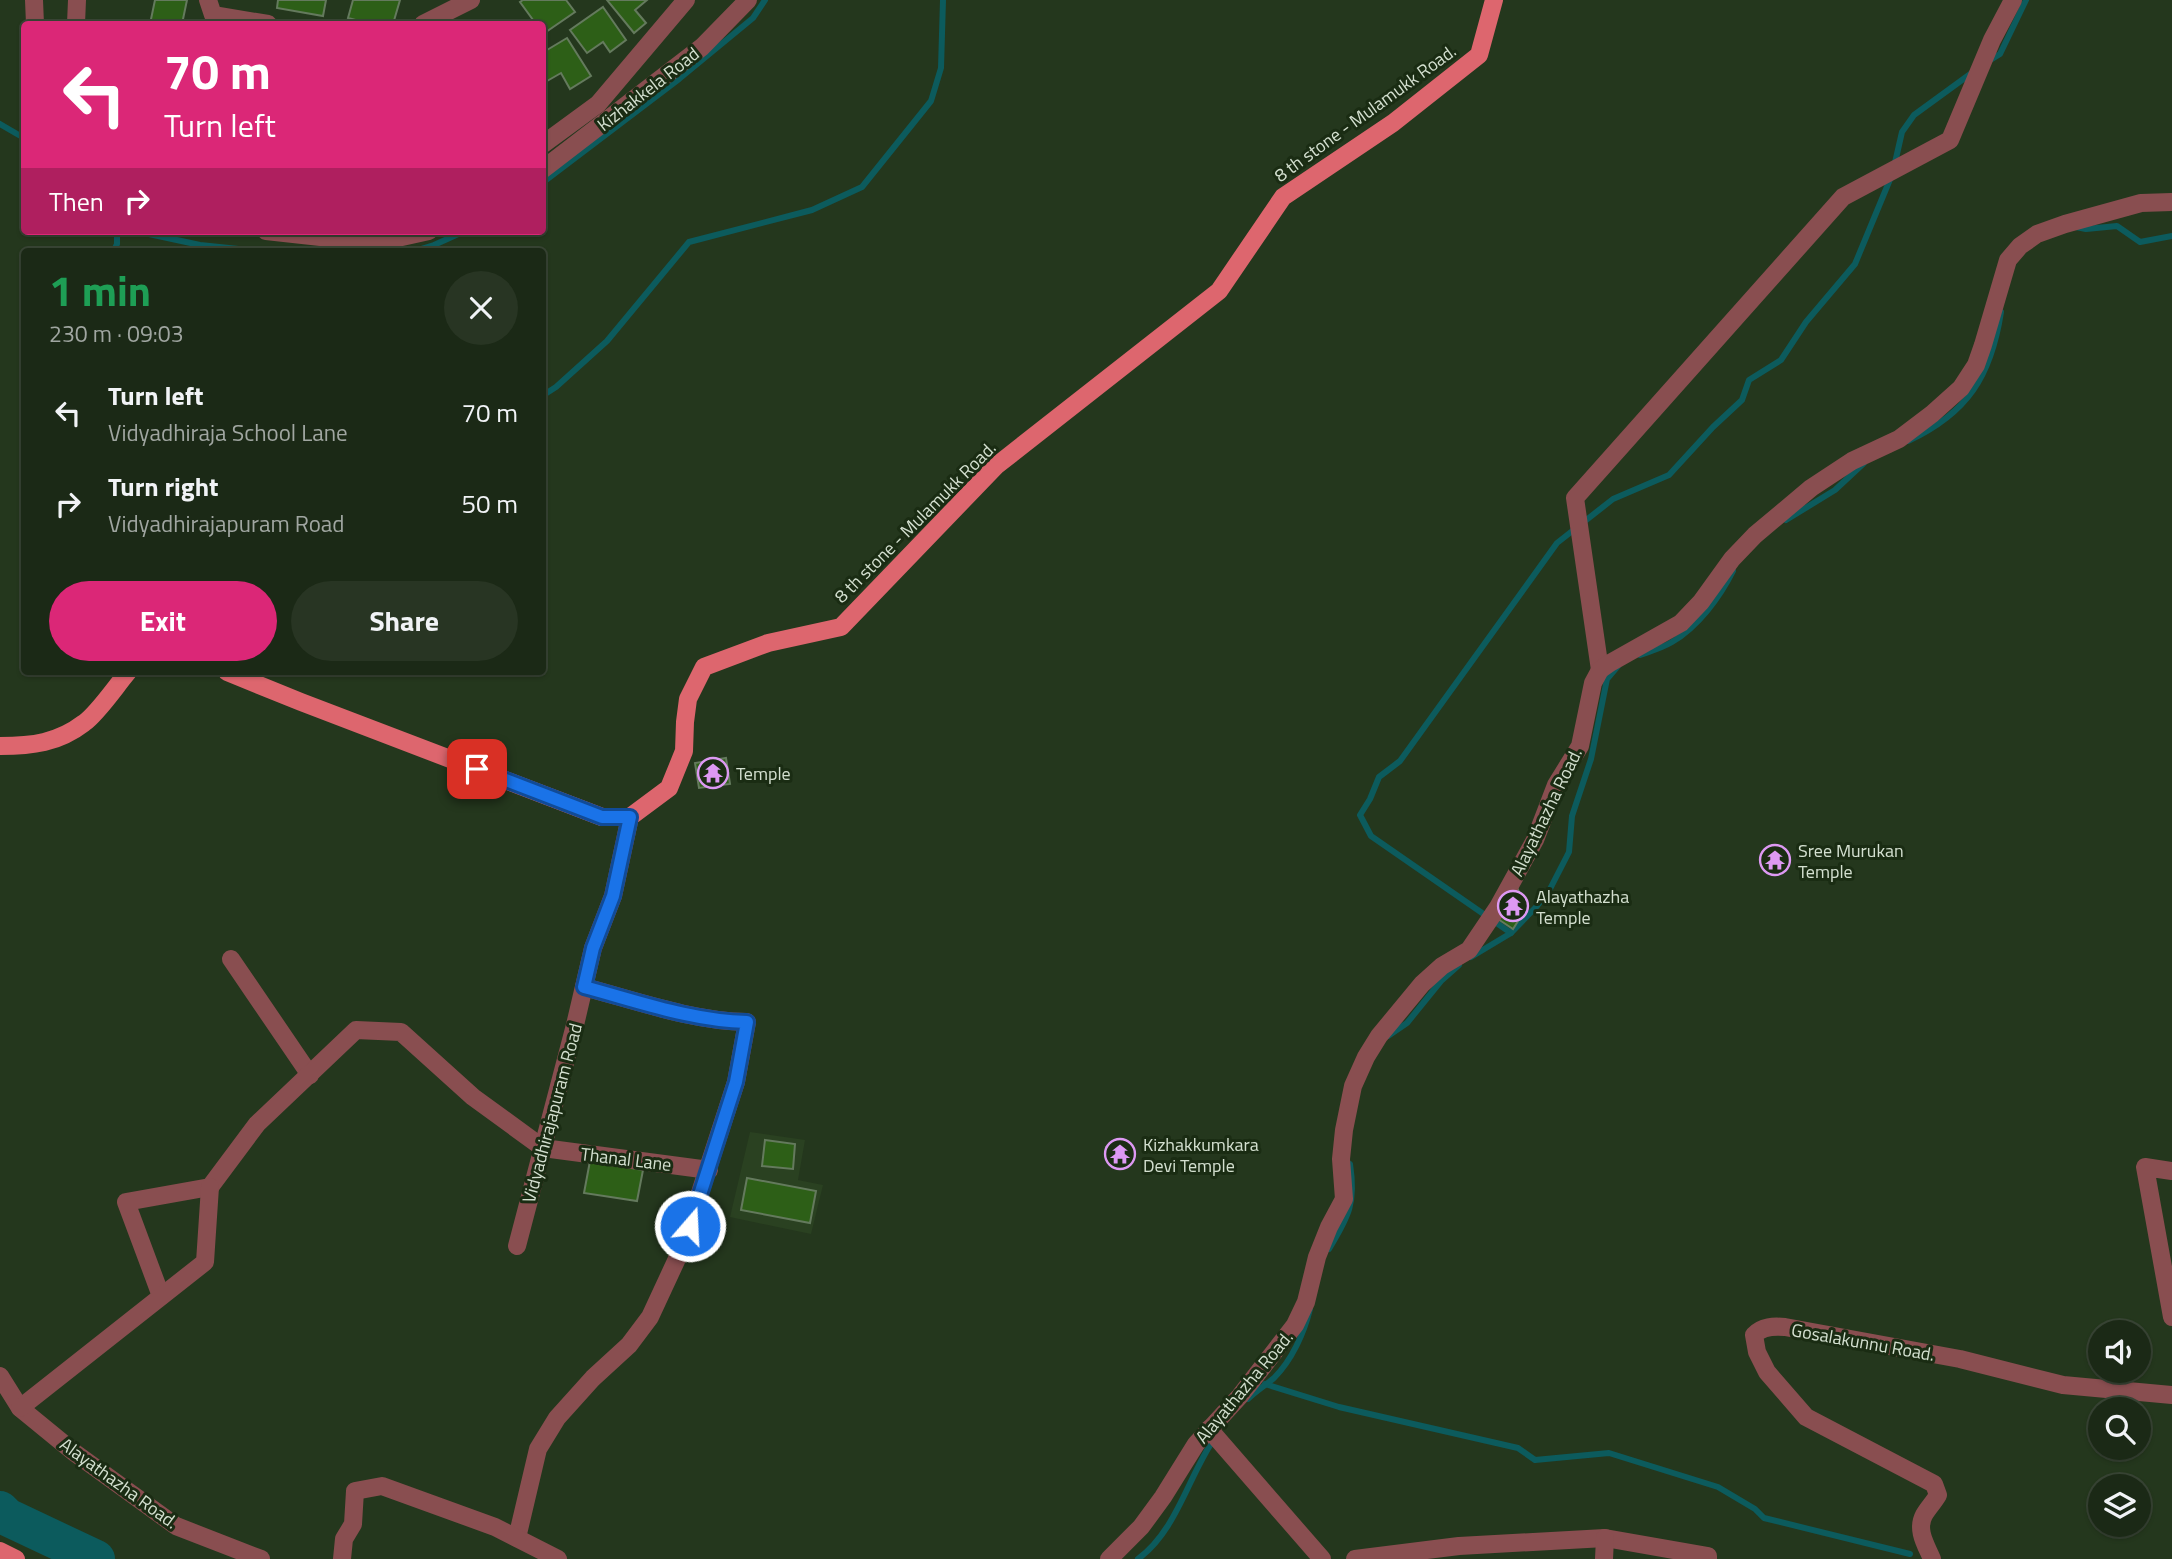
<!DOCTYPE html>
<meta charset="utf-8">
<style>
:root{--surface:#1b2916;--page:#283523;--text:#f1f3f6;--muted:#a0a6a1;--line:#394535;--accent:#db2777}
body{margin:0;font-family:"Titillium Web",sans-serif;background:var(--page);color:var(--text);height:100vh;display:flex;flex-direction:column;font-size:26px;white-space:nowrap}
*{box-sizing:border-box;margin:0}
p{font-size:23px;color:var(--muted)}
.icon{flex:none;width:38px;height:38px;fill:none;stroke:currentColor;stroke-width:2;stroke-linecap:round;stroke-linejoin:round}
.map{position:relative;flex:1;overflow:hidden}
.details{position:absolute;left:21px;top:248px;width:525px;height:427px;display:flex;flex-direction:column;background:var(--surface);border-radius:7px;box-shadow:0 2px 5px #0004,0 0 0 2px var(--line)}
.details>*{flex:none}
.hud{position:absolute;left:21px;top:21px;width:525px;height:214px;border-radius:7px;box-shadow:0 2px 5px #0004,0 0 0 2px var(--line);background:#db2777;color:#fff;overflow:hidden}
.controls{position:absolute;left:2088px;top:1320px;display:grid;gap:14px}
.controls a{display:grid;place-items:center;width:63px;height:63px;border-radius:50%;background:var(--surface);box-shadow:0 2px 5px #0004,0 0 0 2px var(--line);font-size:35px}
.pin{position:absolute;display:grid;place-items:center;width:60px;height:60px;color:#fff;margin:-30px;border-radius:14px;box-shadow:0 4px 10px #0006}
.me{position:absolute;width:77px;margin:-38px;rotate:19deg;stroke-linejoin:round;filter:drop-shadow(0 0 5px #0008)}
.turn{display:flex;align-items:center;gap:24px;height:147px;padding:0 28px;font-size:32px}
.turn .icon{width:91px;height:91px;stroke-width:2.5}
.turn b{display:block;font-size:49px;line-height:60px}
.then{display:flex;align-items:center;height:66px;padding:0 28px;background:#0003;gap:14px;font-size:26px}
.round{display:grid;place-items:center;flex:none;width:74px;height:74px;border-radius:37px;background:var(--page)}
.summary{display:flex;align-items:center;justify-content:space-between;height:119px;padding:0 28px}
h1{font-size:42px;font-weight:700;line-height:52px;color:#1e9e55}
.action{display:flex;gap:14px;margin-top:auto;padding:14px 28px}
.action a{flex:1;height:80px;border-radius:42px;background:var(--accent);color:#fff;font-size:28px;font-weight:700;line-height:80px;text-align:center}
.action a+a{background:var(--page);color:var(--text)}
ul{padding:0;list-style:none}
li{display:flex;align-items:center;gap:21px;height:91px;padding:0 28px}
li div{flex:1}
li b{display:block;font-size:26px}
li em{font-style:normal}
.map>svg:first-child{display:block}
.built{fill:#2a4121}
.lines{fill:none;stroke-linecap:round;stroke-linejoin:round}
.stream{stroke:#0c5b5d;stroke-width:6}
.river{stroke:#0c5b5d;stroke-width:38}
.building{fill:#2d5f17;stroke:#647a5d;stroke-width:2}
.minor{stroke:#894e50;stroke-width:18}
.major{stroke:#dd666e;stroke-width:18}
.route-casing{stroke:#114b97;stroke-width:18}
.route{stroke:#1a73e8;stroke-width:12}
.labels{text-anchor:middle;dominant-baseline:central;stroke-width:6;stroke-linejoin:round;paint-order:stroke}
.street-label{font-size:18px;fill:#d4e0d0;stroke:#1a2c13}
.poi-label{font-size:18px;fill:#d4e0d0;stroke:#1a2c13;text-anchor:start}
</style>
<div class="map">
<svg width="2172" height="1559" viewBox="0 0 2172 1559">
<rect width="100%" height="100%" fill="#24371d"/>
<!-- built -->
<path class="built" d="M750,1132L805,1140L798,1180L823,1185L811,1234L730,1217Z"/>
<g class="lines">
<!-- stream -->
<g class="stream">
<path d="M1987,62L2000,54L2026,0"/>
<path d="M0,124L24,138"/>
<path d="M1894,167L1902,132L1914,115L1973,72"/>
<path d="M542,183L679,79L753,18L765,0"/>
<path d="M2076,227L2086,229L2117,226L2140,242L2172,236"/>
<path d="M135,231L200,245L267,252"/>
<path d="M113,252L117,244V231"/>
<path d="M411,252L434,245L465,231"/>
<path d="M542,396L556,387L607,341L689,242L812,210L862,187L931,101L941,68L943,0"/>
<path d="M1908,441C1968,413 1991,376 2001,312"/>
<path d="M1786,520L1835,490L1864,463"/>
<path d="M1640,655C1651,651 1662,648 1672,642C1698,627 1720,597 1733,571"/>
<path d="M1511,933L1371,836L1360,815L1370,799L1379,777L1400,761L1557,543L1613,499L1669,475L1713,427L1742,400L1749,380L1781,360L1806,322L1855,264L1891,177"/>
<path d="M1471,957L1511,933L1537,906L1550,889L1569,852L1572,816L1591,759L1607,679L1618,666"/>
<path d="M1388,1036L1407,1023L1441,981L1459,965"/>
<path d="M1329,1249C1349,1216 1356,1203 1350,1164"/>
<path d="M1265,1384L1339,1407L1518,1448L1535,1460L1609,1453L1718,1487L1755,1509L1764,1518L1910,1554"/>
<path d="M1248,1399C1256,1391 1266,1385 1274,1378C1292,1360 1304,1333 1310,1309"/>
<path d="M1138,1559C1177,1530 1188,1477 1214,1439"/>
</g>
<!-- river -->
<path class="river" d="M0,1510L7,1517L96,1559"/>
</g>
<!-- building -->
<g class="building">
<path d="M155,0H187L182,24H150Z"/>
<path d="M278,0H326L323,16L277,8Z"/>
<path d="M353,0H400L393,24H371L348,18Z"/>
<path d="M523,0H566L575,12L543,34L542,24H536L520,2Z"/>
<path d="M607,0H647L635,10L646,23L634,33Z"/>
<path d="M603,7L626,40L610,52L603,42L587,53L570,30Z"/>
<path d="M567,38L591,76L570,89L561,73L547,81L542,74V53Z"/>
<path d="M726,758L730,784L699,788L695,763Z"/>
<path d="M1516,886L1524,901L1525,910L1513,929L1495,917Z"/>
<path d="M765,1140L795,1144L793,1169L762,1166Z"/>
<path d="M1125,1143L1130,1164L1122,1165L1116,1155L1107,1154L1106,1147Z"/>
<path d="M590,1161L643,1170L637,1201L584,1193Z"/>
<path d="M747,1178L816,1191L810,1223L741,1210Z"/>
</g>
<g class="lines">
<!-- minor -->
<g class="minor">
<path d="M34,0L35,24"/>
<path d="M208,0L213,15L268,24"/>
<path d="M76,24L77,0"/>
<path d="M423,24L471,0"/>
<path d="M542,145L598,104L686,0"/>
<path d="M542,170L702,47L748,0"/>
<path d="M266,231L375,243L429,231"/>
<path d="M1600,670L1575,498L1843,197L1950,140L1992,40L2013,0"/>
<path d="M231,959L310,1075"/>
<path d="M2172,1171L2145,1167L2172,1317"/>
<path d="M517,1246L575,1025L593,948L613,896L630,817"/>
<path d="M161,1296L126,1202L210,1187L257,1124L356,1030L401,1032L473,1097L543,1148L709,1170"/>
<path d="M0,1376L20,1408L75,1453L176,1526L261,1559"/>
<path d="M20,1408L205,1262L210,1187"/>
<path d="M1209,1429L1322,1559"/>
<path d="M517,1538L538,1449L557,1418L593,1378L629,1345L650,1317L682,1248L736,1082L747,1022C692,1021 637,1001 584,987"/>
<path d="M342,1559L344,1539L353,1524L355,1491L382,1486L495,1527L558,1559"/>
<path d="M1109,1559L1141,1527L1163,1497L1196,1444L1240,1396L1295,1325L1306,1302L1317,1257L1329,1227L1344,1199L1341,1159L1344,1130L1353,1086L1366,1057L1379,1036L1422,984L1442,966L1469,950L1498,907L1535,840L1556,785L1580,746L1593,683L1600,670L1610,663L1681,623L1701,602L1732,559L1755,535L1811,488L1852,461L1899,439L1932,414L1961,388L1976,365L1983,345L2008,260L2020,246L2037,234L2065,224L2141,203L2172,202"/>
<path d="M1355,1559L1459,1546L1605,1538L1708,1556V1559"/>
<path d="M1604,1559L1605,1538"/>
<path d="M1932,1559C1926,1545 1916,1530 1924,1515C1928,1508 1934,1502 1938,1495L1934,1484L1806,1417L1767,1372L1757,1352L1754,1335C1762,1326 1774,1326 1785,1327L1960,1359L2063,1385L2172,1395"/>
</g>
<!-- major -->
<g class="major">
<path d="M227,672L301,702L602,817H630L669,788L684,751L685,722L688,699L704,667L768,643L841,627L996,466L1219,291L1283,197L1393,123L1479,55L1494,0"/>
<path d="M0,746C32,746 58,743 84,723C98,713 116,686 128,672"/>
<path d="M0,1551L16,1559"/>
</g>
</g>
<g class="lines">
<!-- route casing -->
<g class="route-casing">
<path id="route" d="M477,769L602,817H630L613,896L593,948L584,987C637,1001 692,1021 747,1022L736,1082L690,1226"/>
</g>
<!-- route -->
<use href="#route" class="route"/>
</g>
<!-- icons -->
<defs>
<g id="temple-ring" transform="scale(1.575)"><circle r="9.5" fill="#1a2c13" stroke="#dd99f3" stroke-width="1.5"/><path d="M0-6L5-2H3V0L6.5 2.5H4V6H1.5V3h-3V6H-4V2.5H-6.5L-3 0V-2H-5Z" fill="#dd99f3"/></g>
</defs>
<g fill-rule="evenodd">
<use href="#temple-ring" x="713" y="773"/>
<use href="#temple-ring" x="1775" y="860"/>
<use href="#temple-ring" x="1513" y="906"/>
<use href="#temple-ring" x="1120" y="1154"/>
</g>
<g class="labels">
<!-- street labels -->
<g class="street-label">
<text transform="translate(648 89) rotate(-38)">Kizhakkela Road</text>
<text transform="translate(1365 113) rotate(-36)">8 th stone - Mulamukk Road.</text>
<text transform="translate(915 522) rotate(-45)">8 th stone - Mulamukk Road.</text>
<text transform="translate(1546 812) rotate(-64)">Alayathazha Road.</text>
<text transform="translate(552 1113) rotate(-75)">Vidyadhirajapuram Road</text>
<text transform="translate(626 1159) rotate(7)">Thanal Lane</text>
<text transform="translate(1863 1342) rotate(10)">Gosalakunnu Road.</text>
<text transform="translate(1244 1387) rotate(-50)">Alayathazha Road.</text>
<text transform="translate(119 1483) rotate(36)">Alayathazha Road.</text>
</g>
<!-- poi labels -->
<g class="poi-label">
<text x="736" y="773">Temple</text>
<text x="1798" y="850">Sree Murukan<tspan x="1798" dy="21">Temple</tspan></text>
<text x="1536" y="896">Alayathazha<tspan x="1536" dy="21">Temple</tspan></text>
<text x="1143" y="1144">Kizhakkumkara<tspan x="1143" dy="21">Devi Temple</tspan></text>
</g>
</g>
</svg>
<div class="controls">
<a><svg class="icon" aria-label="sound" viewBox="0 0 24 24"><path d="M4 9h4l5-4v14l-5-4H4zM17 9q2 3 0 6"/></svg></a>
<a><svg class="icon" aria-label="search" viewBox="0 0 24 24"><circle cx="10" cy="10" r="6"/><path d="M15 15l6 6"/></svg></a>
<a><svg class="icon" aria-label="layers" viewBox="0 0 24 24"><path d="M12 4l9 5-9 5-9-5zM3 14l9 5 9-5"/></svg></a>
</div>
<div class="pin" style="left:477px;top:769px;background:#d93025"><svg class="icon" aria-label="arrive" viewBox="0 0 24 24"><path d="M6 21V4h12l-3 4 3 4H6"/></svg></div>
<svg class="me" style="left:690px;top:1226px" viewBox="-20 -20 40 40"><circle r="17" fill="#1a73e8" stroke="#fff" stroke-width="3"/><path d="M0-11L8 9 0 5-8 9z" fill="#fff"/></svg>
<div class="hud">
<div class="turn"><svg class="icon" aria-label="left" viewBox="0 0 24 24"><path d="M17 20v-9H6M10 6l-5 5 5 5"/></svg><div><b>70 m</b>Turn left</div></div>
<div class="then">Then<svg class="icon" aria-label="right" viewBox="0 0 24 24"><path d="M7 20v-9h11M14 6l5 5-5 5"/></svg></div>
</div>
<section class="details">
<div class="summary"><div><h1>1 min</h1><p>230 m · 09:03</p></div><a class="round"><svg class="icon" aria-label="close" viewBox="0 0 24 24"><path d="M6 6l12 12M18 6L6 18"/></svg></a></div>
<ul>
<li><svg class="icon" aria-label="left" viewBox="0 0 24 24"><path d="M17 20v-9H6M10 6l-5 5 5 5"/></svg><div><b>Turn left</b><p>Vidyadhiraja School Lane</p></div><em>70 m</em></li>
<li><svg class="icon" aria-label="right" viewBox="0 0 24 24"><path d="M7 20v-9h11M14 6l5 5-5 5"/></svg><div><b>Turn right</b><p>Vidyadhirajapuram Road</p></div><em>50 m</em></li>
</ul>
<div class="action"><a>Exit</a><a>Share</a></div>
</section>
</div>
